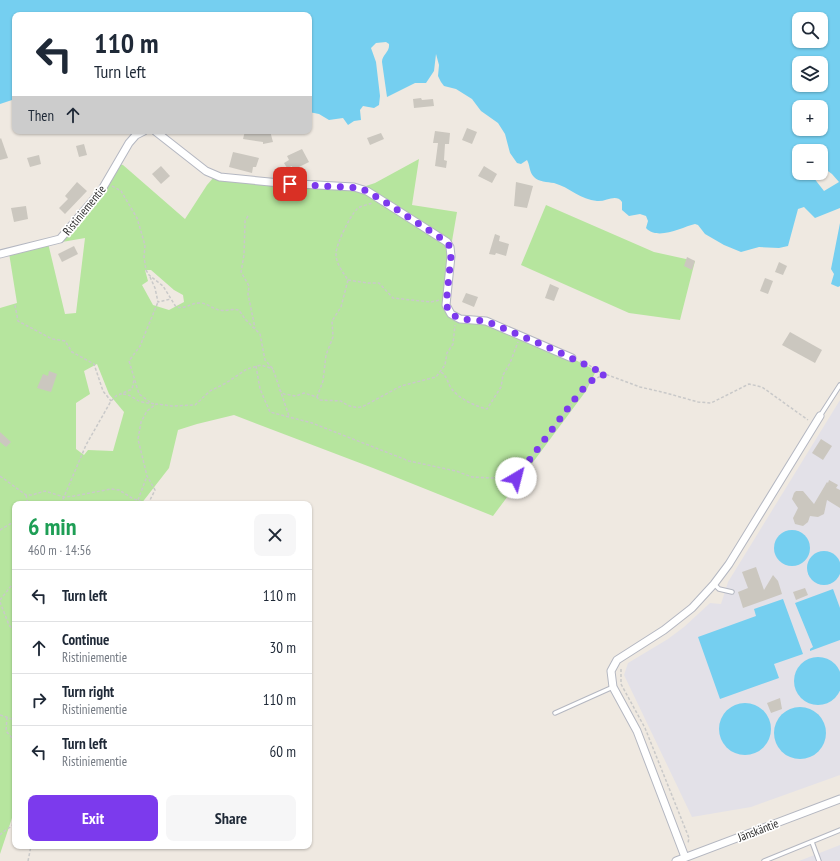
<!DOCTYPE html>
<meta charset="utf-8">
<style>
:root{--surface:#fff;--page:#f6f6f7;--text:#1f2937;--muted:#747a83;--line:#e0e1e3;--accent:#7c3aed}
body{margin:0;font-family:"PT Sans Narrow",sans-serif;background:var(--page);color:var(--text);height:100vh;display:flex;flex-direction:column;font-size:15px;white-space:nowrap}
*{box-sizing:border-box;margin:0}
p{font-size:13px;color:var(--muted)}
.icon{flex:none;width:22px;height:22px;fill:none;stroke:currentColor;stroke-width:2;stroke-linecap:round;stroke-linejoin:round}
.map{position:relative;flex:1;overflow:hidden}
.sheet{position:absolute;left:12px;top:501px;width:300px;height:348px;display:flex;flex-direction:column;background:var(--surface);border-radius:8px;box-shadow:0 1px 3px #0004}
.sheet>*{flex:none}
.guide{position:absolute;left:12px;top:12px;width:300px;height:122px;border-radius:8px;box-shadow:0 1px 3px #0004;background:#fff;color:var(--text);overflow:hidden}
.controls{position:absolute;left:792px;top:12px;display:grid;gap:8px}
.controls a{display:grid;place-items:center;width:36px;height:36px;border-radius:8px;background:var(--surface);box-shadow:0 1px 3px #0004;font-size:20px}
.pin{position:absolute;display:grid;place-items:center;width:34px;height:34px;color:#fff;margin:-17px;border-radius:8px;box-shadow:0 2px 6px #0006}
.me{position:absolute;width:44px;margin:-22px;rotate:37deg;stroke-linejoin:round;filter:drop-shadow(0 0 3px #0008)}
.turn{display:flex;align-items:center;gap:14px;height:84px;padding:0 16px;font-size:18px}
.turn .icon{width:52px;height:52px;stroke-width:2.5}
.turn b{display:block;font-size:28px;line-height:34px}
.then{display:flex;align-items:center;height:38px;padding:0 16px;background:#0003;gap:8px;font-size:15px}
.round{display:grid;place-items:center;flex:none;width:42px;height:42px;border-radius:8px;background:var(--page)}
.overview{display:flex;align-items:center;justify-content:space-between;height:68px;padding:0 16px}
h1{font-size:24px;font-weight:600;line-height:30px;color:#1e9e55}
.primary-button{display:flex;gap:8px;margin-top:auto;padding:8px 16px}
.primary-button a{flex:1;height:46px;border-radius:8px;background:var(--accent);color:#fff;font-size:16px;font-weight:600;line-height:46px;text-align:center}
.primary-button a+a{background:var(--page);color:var(--text)}
ul{padding:0;list-style:none}
li{display:flex;align-items:center;gap:12px;height:52px;padding:0 16px;border-top:1px solid var(--line)}
li div{flex:1}
li b{display:block;font-size:15px}
li em{font-style:normal}
.map>svg:first-child{display:block}
.industrial{fill:#e3e1e8}
.green{fill:#b6e59e;fill-rule:evenodd}
.water{fill:#75cff0;fill-rule:evenodd}
.building{fill:#cbc7bf}
.lines{fill:none;stroke-linecap:round;stroke-linejoin:round}
.service-casing{stroke:#b4b7c1;stroke-width:5.5}
.minor-casing{stroke:#b4b7c1;stroke-width:9}
.path{stroke:#c9c9c9;stroke-width:1.5;stroke-dasharray:3 2;stroke-linecap:butt}
.service{stroke:#fff;stroke-width:3.5}
.minor{stroke:#fff;stroke-width:7}
.route{stroke:#7c3aed;stroke-width:7;stroke-dasharray:0 12.6}
.labels{text-anchor:middle;dominant-baseline:central;stroke-width:3.5;stroke-linejoin:round;paint-order:stroke}
.street-label{font-size:12px;fill:#2e2e2e;stroke:#fff}
</style>
<div class="map">
<svg width="840" height="861" viewBox="0 0 840 861">
<rect width="100%" height="100%" fill="#efe9e1"/>
<!-- industrial -->
<g class="industrial">
<path d="M840,400V775L751,807L692,817L624,675L628,663L668,639L684,627L710,603L721,604L728,582Z"/>
<path d="M840,845V861H799L817,854Z"/>
</g>
<!-- green -->
<g class="green">
<path d="M419,159L412,205L457,212L452,241L447,301L456,315L517,330L591,368L595,373L586,391L493,516L373,468L234,415L197,424L178,430L169,468L141,504H15V776L13,778L12,818L0,854V308L17,303L9,253L48,243L65,314L76,313L85,238L62,242V239L119,164L123,165L185,219L207,185L214,177L363,187L375,183ZM145,270H151L174,290L183,295L184,302L169,310L153,305L142,285L148,281ZM97,364L109,394L124,412L113,451L88,450L84,455L76,449V403L90,394L84,371Z"/>
<path d="M546,205L654,252L695,261L680,320L629,313L521,265Z"/>
</g>
<!-- water -->
<g class="water">
<path d="M0,0H840V208L815,218L804,207L798,209L788,246L779,248L759,247L741,252L724,245L705,234L698,225L695,224C682,227 658,241 646,228L648,221L646,216L640,214L629,216L622,210V202C616,193 606,202 597,201C581,200 569,187 554,183C547,182 539,182 534,177C529,172 530,165 527,160L521,164L517,163L510,153L505,134L498,123L481,111L472,99L456,89L444,86L441,82L438,76L439,65L436,54L434,71L426,83H415L387,97L382,62C382,55 390,52 389,44L386,42L376,43L371,48L376,62L380,96L379,105L374,108L363,106L360,110L361,120L354,121L348,125L343,118L329,120L319,114L309,112V15H112L99,13L83,15H15V99L0,104ZM799,19H821V41H799ZM799,63H821V85H799ZM799,107H821V129H799ZM799,151H821V166L832,174L839,182L824,191L810,173H799Z"/>
<path d="M840,223V286L838,287L831,284L834,274L831,269Z"/>
<circle cx="792" cy="548" r="18"/>
<circle cx="824" cy="568" r="17"/>
<path d="M833,589L840,608V640L810,651V649L813,647L795,603Z"/>
<path d="M783,599L803,654L774,664L779,678L720,699L698,637L756,616L754,609Z"/>
<circle cx="818" cy="681" r="24"/>
<circle cx="745" cy="729" r="26"/>
<circle cx="800" cy="733" r="26"/>
</g>
<!-- building -->
<g class="building">
<path d="M421,98L422,100L433,99L434,106L414,108L413,99Z"/>
<path d="M467,128L477,132L472,144L462,140Z"/>
<path d="M245,131L261,133L260,131H270L273,142L263,144V142L243,139Z"/>
<path d="M435,131L450,133L449,144H445L444,160L447,161L446,168L435,166L438,143H433Z"/>
<path d="M381,133L384,139L370,145L367,138Z"/>
<path d="M1,138L8,158L0,160V139Z"/>
<path d="M84,144L87,155L79,157L76,146Z"/>
<path d="M302,149L309,162L293,170L292,166L287,168L284,163L289,160L287,156Z"/>
<path d="M233,152L259,158L256,167H253L252,173L229,167Z"/>
<path d="M39,155L41,164L30,167L27,158Z"/>
<path d="M161,166L170,176L161,184L152,174Z"/>
<path d="M484,166L497,174L492,183L478,176Z"/>
<path d="M77,182L87,191L65,214L59,208L68,199L65,196Z"/>
<path d="M516,182L533,186L527,208L514,206Z"/>
<path d="M26,206L28,219L14,222L11,208Z"/>
<path d="M495,234L500,236L499,241L509,244L506,256L496,253L495,255L489,254Z"/>
<path d="M74,246L78,254L62,262L58,254Z"/>
<path d="M687,257L695,261L692,270L684,266Z"/>
<path d="M779,262L787,266L783,275L775,272Z"/>
<path d="M765,278L773,281L768,294L760,291Z"/>
<path d="M550,284L559,288L554,301L545,298Z"/>
<path d="M466,293L478,297L474,307L462,302Z"/>
<path d="M790,332L822,350L815,363L782,345Z"/>
<path d="M49,371L57,374L51,392L37,388L43,374L48,376Z"/>
<path d="M0,432L11,442L6,447L0,442Z"/>
<path d="M821,439L832,446L823,460L812,453Z"/>
<path d="M829,480L838,485L836,488L840,490V508L827,500L824,514L818,517L810,516L808,522L803,526L795,524L793,518L798,508L792,499L794,493L796,491H803L814,504L827,482L828,483Z"/>
<path d="M756,567L764,590L773,575L778,581L782,594L743,608L738,592L748,588L742,572Z"/>
<path d="M805,588L808,595L796,600L793,592Z"/>
<path d="M780,698L782,709L771,713L767,703Z"/>
</g>
<g class="lines">
<!-- service casing -->
<g class="service-casing">
<g id="service">
<path d="M820,416L840,385"/>
<path d="M714,584L719,589L732,592"/>
<path d="M555,713L613,687"/>
<path d="M812,842L819,861"/>
<path d="M764,861L840,830"/>
</g>
</g>
<!-- minor casing -->
<g class="minor-casing">
<g id="minor">
<path d="M155,131L206,171L220,177L280,183L354,187L367,191L447,242L450,247L451,256L446,305L451,314L460,319L486,321L572,358"/>
<path d="M0,254L60,239L101,191L129,143L136,135L144,131"/>
<path d="M685,857L637,731L613,687L611,671L617,660L664,630L692,608L714,584L729,564L820,416"/>
<path d="M676,861L840,799"/>
</g>
</g>
<!-- path -->
<g class="path">
<path d="M112,186L121,191L137,218L145,245L144,257L146,270L149,275L163,286L176,307C186,309 189,304 198,303C206,302 212,309 220,310C226,312 232,308 239,310L245,319L260,334L265,360L273,369L289,416"/>
<path d="M248,216L245,221L244,255L241,272L249,286L248,294L255,328"/>
<path d="M150,277L155,288L158,302L171,299"/>
<path d="M348,280L367,283H379L393,298L431,302L440,300"/>
<path d="M15,305L18,321L52,339L65,341L72,352L94,364L103,391L111,401"/>
<path d="M580,361L589,365L597,371L640,387L666,393L698,402L711,403L749,384L762,387L808,420"/>
<path d="M256,366L260,389L270,412L312,423L409,461L456,471L472,477L492,478H516L580,392L591,381L605,374"/>
<path d="M441,372C448,377 447,382 451,388C459,399 475,406 487,409L501,387L503,375L510,363L518,342"/>
<path d="M279,390L284,394L296,396L304,393L317,397L319,400L341,401C347,406 354,408 362,407L401,386L436,377L445,365L447,353L453,344L455,325"/>
<path d="M123,394C133,395 136,401 142,402C147,403 151,403 156,404"/>
<path d="M317,397L323,381L326,355L333,337L332,321L341,307L348,280C343,272 336,264 336,254C336,244 350,216 357,209C360,206 367,205 372,203"/>
<path d="M150,402L139,394L129,361L140,346L158,302"/>
<path d="M0,476L26,495H32L45,491L64,497L74,496L111,489L119,490L132,498L147,504"/>
<path d="M26,495L28,504"/>
<path d="M138,500L147,476"/>
<path d="M61,504L86,445L111,401L116,396L132,389L134,380"/>
<path d="M148,504L155,490L147,476L138,439L141,422L147,411L156,404L172,406L195,405L210,391L226,383L247,369L261,365L273,369"/>
<path d="M0,530L15,521"/>
<path d="M0,600L15,581"/>
<path d="M0,602L9,625L15,632"/>
<path d="M621,669V684L645,728L689,838L688,843"/>
<path d="M0,715L15,720"/>
<path d="M7,717L6,731L15,741"/>
<path d="M0,835C4,830 11,828 14,823L15,781"/>
<path d="M28,861L31,846"/>
</g>
<!-- service -->
<use href="#service" class="service"/>
<!-- minor -->
<use href="#minor" class="minor"/>
</g>
<g class="lines">
<!-- route -->
<path class="route" d="M290,184L361,188L385,202L447,242L450,247L451,256L446,305L451,314L460,319L486,321L550,348L605,374L591,381L580,392L516,478"/>
</g>
<g class="labels">
<!-- street labels -->
<g class="street-label">
<text transform="translate(84 210) rotate(-51)">Ristiniementie</text>
<text transform="translate(758 830) rotate(-21)">Jänskäntie</text>
</g>
</g>
</svg>
<div class="controls">
<a><svg class="icon" aria-label="search" viewBox="0 0 24 24"><circle cx="10" cy="10" r="6"/><path d="M15 15l6 6"/></svg></a>
<a><svg class="icon" aria-label="layers" viewBox="0 0 24 24"><path d="M12 4l9 5-9 5-9-5zM3 14l9 5 9-5"/></svg></a>
<a>+</a>
<a>−</a>
</div>
<div class="pin" style="left:290px;top:184px;background:#d93025"><svg class="icon" aria-label="arrive" viewBox="0 0 24 24"><path d="M6 21V4h12l-3 4 3 4H6"/></svg></div>
<svg class="me" style="left:516px;top:478px" viewBox="-20 -20 40 40"><circle r="19" fill="#fff"/><path d="M0-13L10 11 0 6-10 11z" fill="#7c3aed"/></svg>
<div class="guide">
<div class="turn"><svg class="icon" aria-label="left" viewBox="0 0 24 24"><path d="M17 20v-9H6M10 6l-5 5 5 5"/></svg><div><b>110 m</b>Turn left</div></div>
<div class="then">Then<svg class="icon" aria-label="ahead" viewBox="0 0 24 24"><path d="M12 20V5M6 11l6-6 6 6"/></svg></div>
</div>
<section class="sheet">
<div class="overview"><div><h1>6 min</h1><p>460 m · 14:56</p></div><a class="round"><svg class="icon" aria-label="close" viewBox="0 0 24 24"><path d="M6 6l12 12M18 6L6 18"/></svg></a></div>
<ul>
<li><svg class="icon" aria-label="left" viewBox="0 0 24 24"><path d="M17 20v-9H6M10 6l-5 5 5 5"/></svg><div><b>Turn left</b></div><em>110 m</em></li>
<li><svg class="icon" aria-label="ahead" viewBox="0 0 24 24"><path d="M12 20V5M6 11l6-6 6 6"/></svg><div><b>Continue</b><p>Ristiniementie</p></div><em>30 m</em></li>
<li><svg class="icon" aria-label="right" viewBox="0 0 24 24"><path d="M7 20v-9h11M14 6l5 5-5 5"/></svg><div><b>Turn right</b><p>Ristiniementie</p></div><em>110 m</em></li>
<li><svg class="icon" aria-label="left" viewBox="0 0 24 24"><path d="M17 20v-9H6M10 6l-5 5 5 5"/></svg><div><b>Turn left</b><p>Ristiniementie</p></div><em>60 m</em></li>
</ul>
<div class="primary-button"><a>Exit</a><a>Share</a></div>
</section>
</div>
